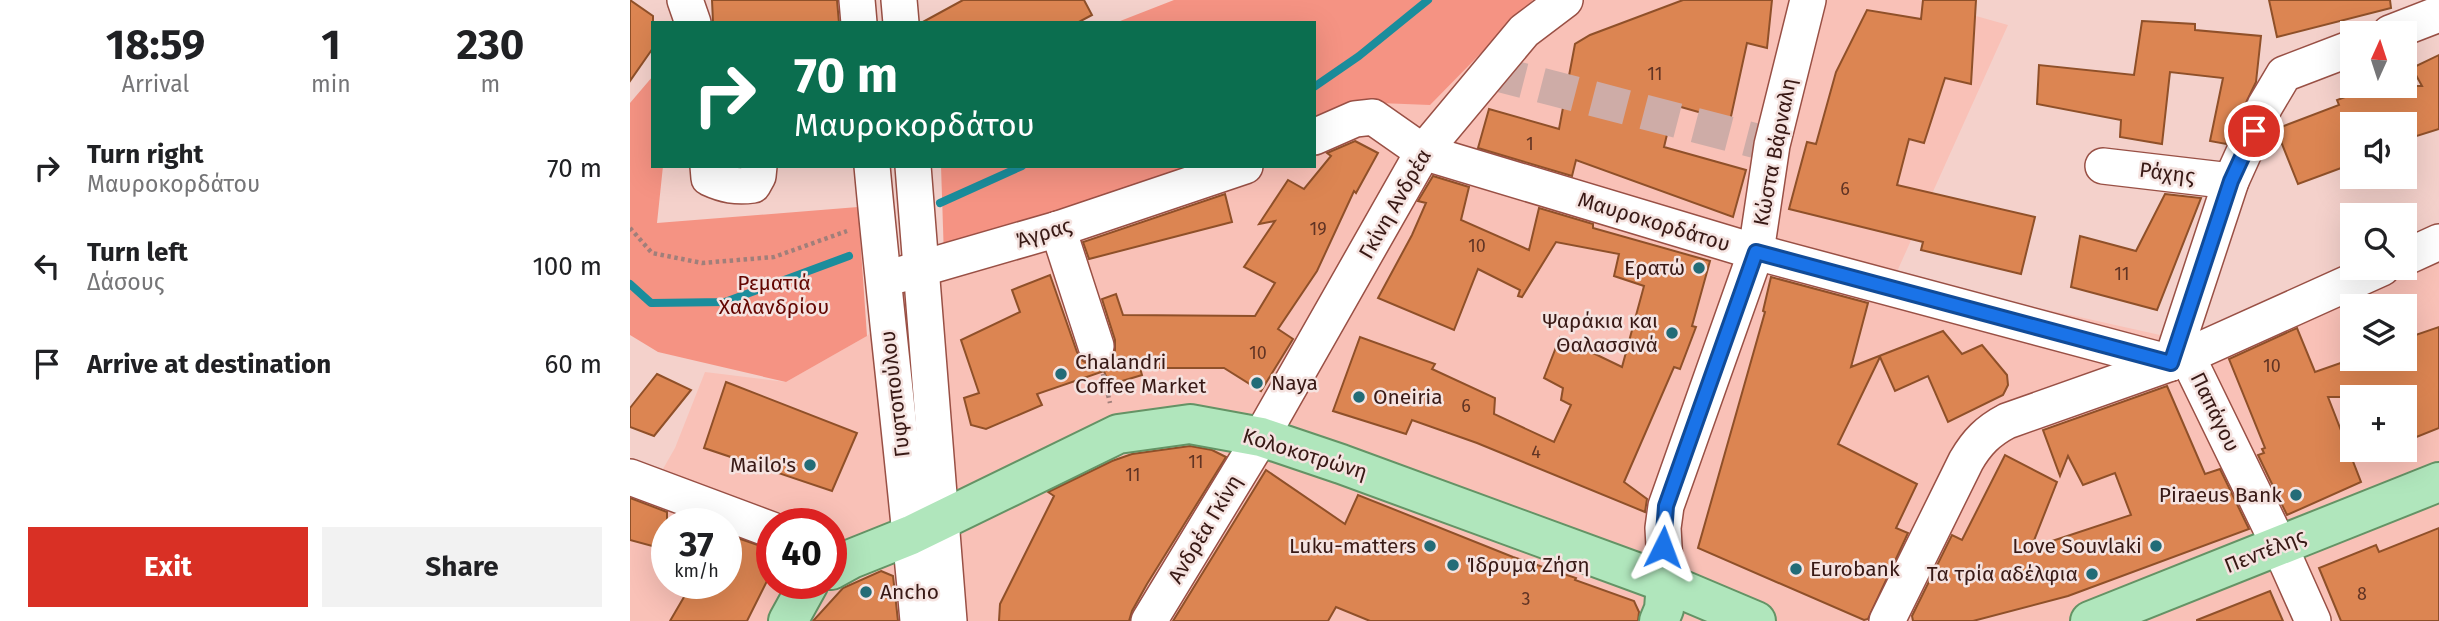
<!DOCTYPE html>
<meta charset="utf-8">
<style>
:root{--surface:#fff;--page:#f2f2f2;--text:#202124;--muted:#757577;--accent:#d93025}
body{margin:0;font-family:"Fira Sans",sans-serif;background:var(--page);color:var(--text);height:100vh;display:flex;flex-direction:column;font-size:26px;white-space:nowrap}
*{box-sizing:border-box;margin:0}
p{font-size:23px;color:var(--muted)}
.icon{flex:none;width:38px;height:38px;fill:none;stroke:currentColor;stroke-width:2;stroke-linecap:round;stroke-linejoin:round}
.map{position:relative;flex:1;overflow:hidden}
.panel{display:flex;flex-direction:column;background:var(--surface);width:630px}
.panel>*{flex:none}
.hud{position:absolute;left:21px;top:21px;width:665px;height:147px;border-radius:0px;box-shadow:0 7px 28px #0002;background:#0b6e4f;color:#fff;overflow:hidden}
.needle{width:46px;rotate:3deg}
.buttons{position:absolute;left:1710px;top:21px;display:grid;gap:14px}
.buttons a{display:grid;place-items:center;width:77px;height:77px;border-radius:0px;background:var(--surface);box-shadow:0 7px 28px #0002;font-size:35px}
.speed{position:absolute;left:21px;top:508px;display:flex;gap:14px;font-size:35px;font-weight:700;text-align:center}
.speed>*{display:grid;place-content:center;width:91px;height:91px;border-radius:50%;background:var(--surface);box-shadow:0 7px 28px #0002;line-height:1}
.speed small{font-size:18px;font-weight:400}
.speed .limit{border:10px solid #d22;background:#fff;color:#111}
.pin{position:absolute;display:grid;place-items:center;width:60px;height:60px;color:#fff;margin:-30px;border:4px solid #fff;border-radius:50%;box-shadow:0 2px 7px #0007}
.me{position:absolute;width:77px;margin:-38px;rotate:3deg;stroke-linejoin:round;filter:drop-shadow(0 0 5px #0008)}
.turn{display:flex;align-items:center;gap:24px;height:147px;padding:0 28px;font-size:32px}
.turn .icon{width:91px;height:91px;stroke-width:2.5}
.turn b{display:block;font-size:49px;line-height:60px}
.eta{display:flex;justify-content:space-evenly;align-items:center;height:119px;text-align:center}
.eta b{font-size:42px;font-weight:700;line-height:49px}
.primary-button{display:flex;gap:14px;margin-top:auto;padding:14px 28px}
.primary-button a{flex:1;height:80px;border-radius:0px;background:var(--accent);color:#fff;font-size:28px;font-weight:700;line-height:80px;text-align:center}
.primary-button a+a{background:var(--page);color:var(--text)}
ul{padding:0;list-style:none}
li{display:flex;align-items:center;gap:21px;height:98px;padding:0 28px}
li div{flex:1}
li b{display:block;font-size:26px}
li em{font-style:normal}
main{display:flex;flex:1;min-height:0}
.map>svg:first-child{display:block}
.built{fill:#f9c1b7;fill-rule:evenodd}
.green{fill:#f59383}
.lines{fill:none;stroke-linecap:round;stroke-linejoin:round}
.stream{stroke:#1b8d9c;stroke-width:8}
.building{fill:#dc8552;stroke:#8f5029;stroke-width:2}
.minor-tunnel{stroke:#ceaca7;stroke-width:35;stroke-dasharray:35 18;stroke-linecap:butt}
.minor-casing{stroke:#995045;stroke-width:38}
.major-casing{stroke:#649365;stroke-width:42}
.path{stroke:#a07f7a;stroke-width:4.5;stroke-dasharray:3.5 3.5;stroke-linecap:butt}
.minor{stroke:#fff;stroke-width:35}
.major{stroke:#b0e6bc;stroke-width:38}
.route-casing{stroke:#114b97;stroke-width:18}
.route{stroke:#1a73e8;stroke-width:12}
.poi-dot{fill:#236c77;stroke:#f5e3e0;stroke-width:2.5}
.labels{text-anchor:middle;dominant-baseline:central;stroke-width:5;stroke-linejoin:round;paint-order:stroke}
.number-label{font-size:18px;fill:#613424}
.street-label{font-size:21px;fill:#381915;stroke:#f5e3e0}
.poi-label{font-size:21px;fill:#381915;stroke:#f5e3e0;text-anchor:end}
.park-label{font-size:21px;fill:#630601;stroke:#f5e3e0}
</style>
<main>
<section class="panel">
<div class="eta">
<div><b>18:59</b><p>Arrival</p></div>
<div><b>1</b><p>min</p></div>
<div><b>230</b><p>m</p></div>
</div>
<ul>
<li><svg class="icon" aria-label="right" viewBox="0 0 24 24"><path d="M7 20v-9h11M14 6l5 5-5 5"/></svg><div><b>Turn right</b><p>Μαυροκορδάτου</p></div><em>70 m</em></li>
<li><svg class="icon" aria-label="left" viewBox="0 0 24 24"><path d="M17 20v-9H6M10 6l-5 5 5 5"/></svg><div><b>Turn left</b><p>Δάσους</p></div><em>100 m</em></li>
<li><svg class="icon" aria-label="arrive" viewBox="0 0 24 24"><path d="M6 21V4h12l-3 4 3 4H6"/></svg><div><b>Arrive at destination</b></div><em>60 m</em></li>
</ul>
<div class="primary-button"><a>Exit</a><a>Share</a></div>
</section>
<div class="map">
<svg width="1809" height="621" viewBox="0 0 1809 621">
<rect width="100%" height="100%" fill="#f4d1cb"/>
<!-- built -->
<path class="built" d="M903,0H1289L1378,25L1265,276L1566,343L1809,244V621H0V491L17,497L45,448L75,372L156,382L237,336L314,257L580,166H684V120L724,102L800,104ZM1722,306H1774V359H1722ZM1722,397H1774V450H1722ZM37,523H96V583H37ZM142,523H201V583H142Z"/>
<!-- green -->
<g class="green">
<path d="M544,0H903L800,105L724,102L684,120V23H485Z"/>
<path d="M23,76V166H33L27,223L228,207L237,336L156,382L28,352L0,335V103Z"/>
<path d="M311,166H580L314,257Z"/>
</g>
<g class="lines">
<!-- stream -->
<g class="stream">
<path d="M684,87L729,56L798,0"/>
<path d="M310,203L392,166"/>
<path d="M0,284L21,303L95,302L219,256"/>
</g>
</g>
<!-- building -->
<g class="building">
<path d="M0,0L23,16V48L0,81Z"/>
<path d="M82,0H207L209,23L83,22Z"/>
<path d="M333,0H454L462,15L447,23H291Z"/>
<path d="M1053,0H1142L1137,48L1117,43L1100,121L1044,105L1034,147L1116,170L1103,217L946,160L942,176L848,148L859,109L929,129L945,44L960,35Z"/>
<path d="M1293,0H1346L1341,84L1315,78L1294,143L1279,139L1267,185L1405,217L1391,274L1291,250L1293,242L1159,209L1177,142L1186,144L1206,72L1237,10L1291,19Z"/>
<path d="M1639,0H1760L1761,8L1647,37Z"/>
<path d="M1512,21L1565,24V30L1631,36L1626,82L1596,144L1580,141L1593,78L1540,72L1532,144L1490,137L1491,120L1407,104L1409,65L1504,75Z"/>
<path d="M1809,55V129L1774,140V124H1722V164L1668,184L1646,129L1709,105L1707,100L1744,86H1792L1782,68Z"/>
<path d="M725,141L748,153L726,193L724,191L687,271L648,329L663,339L631,391L594,368H510L512,375L479,385L474,371L407,394L412,405L356,429L341,425L334,398L349,393L331,340L390,312L382,290L420,275L447,352L453,361L462,366L473,365L481,359L485,351V340L472,299L486,294L493,315L625,316L645,283L614,267L645,221L629,224L658,180L674,189L701,156L697,153Z"/>
<path d="M803,176L839,187L831,220L899,250L909,208L963,224V228L1080,261L1062,326L1066,327L1050,369L1044,367L994,482L1017,499L1015,512L847,443L782,420L776,434L703,411L730,337L805,364L802,369L865,398L864,414L924,442L941,405L931,400L933,388L914,378L930,337L992,367L1014,286L984,276L989,254L926,242L892,297L888,296L890,290L848,269L824,330L748,298L782,235L796,203L788,201Z"/>
<path d="M595,194L602,222L459,259L453,242Z"/>
<path d="M1535,194L1571,198L1527,310L1441,287L1450,236L1506,251Z"/>
<path d="M1141,277L1238,303L1221,367L1313,331L1332,354L1352,345L1377,375L1378,385L1373,395L1318,422L1298,376L1265,391L1250,357L1208,444L1287,484L1266,528L1278,533L1238,619L1234,620L1068,548L1135,312L1133,311Z"/>
<path d="M1809,327V428L1774,442V397H1698L1731,482L1657,515L1628,455L1634,453L1632,449L1635,448L1599,359L1667,328L1685,372L1722,359H1774V339Z"/>
<path d="M27,374L61,390L24,436L0,427V408Z"/>
<path d="M96,382L227,433L202,491L74,448Z"/>
<path d="M1537,386L1575,474L1590,469L1619,529L1438,596L1343,621H1283L1282,616L1322,535L1332,540L1375,455L1427,482L1401,548L1501,515L1485,473L1453,485L1438,456L1430,476L1413,430Z"/>
<path d="M560,446L582,450L596,457L517,584L502,611L499,621H369L370,604L424,496L418,492L482,461L502,454Z"/>
<path d="M636,470L715,524L728,495L883,557L946,578L945,580L1004,601L1009,612L1008,621H740L706,607L698,621H543Z"/>
<path d="M0,498L37,512V550L0,540Z"/>
<path d="M1809,528V621H1711L1689,568L1746,545L1749,552Z"/>
<path d="M96,534L142,550V571L117,621H40L61,585L73,589L76,583H96Z"/>
<path d="M251,571L263,576L268,621H183L213,588Z"/>
<path d="M1640,591L1653,621H1567V620Z"/>
</g>
<g class="lines">
<!-- minor-tunnel -->
<path class="minor-tunnel" d="M860,72L1142,145"/>
<!-- minor casing -->
<g class="minor-casing">
<g id="minor">
<path d="M55,0L63,23"/>
<path d="M227,0L229,23"/>
<path d="M269,0L271,23"/>
<path d="M1760,33L1809,14"/>
<path d="M684,137L725,119L743,117L793,152L1126,252L1541,363"/>
<path d="M78,166L79,178C94,185 106,187 123,185L128,176L129,166"/>
<path d="M242,166C256,318 275,469 288,621"/>
<path d="M283,166L319,621"/>
<path d="M1473,166L1601,181"/>
<path d="M428,229L466,346"/>
<path d="M1774,258L1809,242"/>
<path d="M269,275L428,229L615,166"/>
<path d="M1557,356L1649,545L1683,621"/>
<path d="M1541,363L1601,181L1635,106L1654,74L1722,48"/>
<path d="M0,477L142,530"/>
<path d="M1036,583L1033,528L1036,506L1126,252L1142,145L1178,0"/>
<path d="M519,621L631,437L793,152L894,31L935,0"/>
<path d="M1257,621L1336,461C1347,442 1358,431 1377,421L1541,363L1752,268"/>
</g>
</g>
<!-- major casing -->
<g class="major-casing">
<g id="major">
<path d="M201,570L221,559L281,535L488,434L560,424L631,437L711,464L1036,583L1126,621"/>
<path d="M158,621L179,583"/>
<path d="M1029,621L1034,609L1036,583"/>
<path d="M1460,621L1809,482"/>
</g>
</g>
<!-- path -->
<g class="path">
<path d="M0,228L22,253L72,263L144,257L217,231"/>
<path d="M473,374L480,403"/>
</g>
<!-- minor -->
<use href="#minor" class="minor"/>
<!-- major -->
<use href="#major" class="major"/>
</g>
<g class="lines">
<!-- route casing -->
<g class="route-casing">
<path id="route" d="M1033,547L1036,506L1126,252L1541,363L1601,181L1624,131"/>
</g>
<!-- route -->
<use href="#route" class="route"/>
</g>
<!-- markers -->
<g class="poi-dot">
<circle cx="1069" cy="268" r="7"/>
<circle cx="1042" cy="333" r="7"/>
<circle cx="431" cy="374" r="7"/>
<circle cx="627" cy="383" r="7"/>
<circle cx="729" cy="397" r="7"/>
<circle cx="180" cy="465" r="7"/>
<circle cx="1666" cy="495" r="7"/>
<circle cx="800" cy="546" r="7"/>
<circle cx="1526" cy="546" r="7"/>
<circle cx="823" cy="565" r="7"/>
<circle cx="1166" cy="569" r="7"/>
<circle cx="1462" cy="574" r="7"/>
<circle cx="236" cy="592" r="7"/>
</g>
<g class="labels">
<!-- number labels -->
<g class="number-label">
<text x="1025" y="74">11</text>
<text x="900" y="144">1</text>
<text x="1215" y="189">6</text>
<text x="688" y="229">19</text>
<text x="847" y="246">10</text>
<text x="1492" y="274">11</text>
<text x="628" y="353">10</text>
<text x="1642" y="366">10</text>
<text x="836" y="406">6</text>
<text x="906" y="452">4</text>
<text x="566" y="462">11</text>
<text x="503" y="475">11</text>
<text x="1732" y="594">8</text>
<text x="896" y="599">3</text>
</g>
<!-- street labels -->
<g class="street-label">
<text transform="translate(1145 152) rotate(-79)">Κώστα Βάρναλη</text>
<text transform="translate(1537 173) rotate(7)">Ράχης</text>
<text transform="translate(765 204) rotate(-60)">Γκίνη Ανδρέα</text>
<text transform="translate(1024 222) rotate(17)">Μαυροκορδάτου</text>
<text transform="translate(414 233) rotate(-17)">Άγρας</text>
<text transform="translate(265 394) rotate(-97)">Γυφτοπούλου</text>
<text transform="translate(1585 412) rotate(64)">Παπάγου</text>
<text transform="translate(675 454) rotate(17)">Κολοκοτρώνη</text>
<text transform="translate(575 529) rotate(-59)">Ανδρέα Γκίνη</text>
<text transform="translate(1635 551) rotate(-22)">Πεντέλης</text>
</g>
<!-- poi labels -->
<g class="poi-label">
<text x="1055" y="268">Ερατώ</text>
<text x="1028" y="321">Ψαράκια και<tspan x="1028" dy="24">Θαλασσινά</tspan></text>
<text x="445" y="362" text-anchor="start">Chalandri<tspan x="445" dy="24">Coffee Market</tspan></text>
<text x="641" y="383" text-anchor="start">Naya</text>
<text x="743" y="397" text-anchor="start">Oneiria</text>
<text x="166" y="465">Mailo's</text>
<text x="1652" y="495">Piraeus Bank</text>
<text x="786" y="546">Luku-matters</text>
<text x="1512" y="546">Love Souvlaki</text>
<text x="837" y="565" text-anchor="start">Ίδρυμα Ζήση</text>
<text x="1180" y="569" text-anchor="start">Eurobank</text>
<text x="1448" y="574">Τα τρία αδέλφια</text>
<text x="250" y="592" text-anchor="start">Ancho</text>
</g>
<!-- park labels -->
<g class="park-label">
<text x="144" y="283">Ρεματιά<tspan x="144" dy="24">Χαλανδρίου</tspan></text>
</g>
</g>
</svg>
<div class="buttons">
<a><svg class="needle" viewBox="-14 -14 28 28"><path d="M0-13l5 13h-10z" fill="#e53935"/><path d="M0 13l5-13h-10z" fill="#757577"/></svg></a>
<a><svg class="icon" aria-label="sound" viewBox="0 0 24 24"><path d="M4 9h4l5-4v14l-5-4H4zM17 9q2 3 0 6"/></svg></a>
<a><svg class="icon" aria-label="search" viewBox="0 0 24 24"><circle cx="10" cy="10" r="6"/><path d="M15 15l6 6"/></svg></a>
<a><svg class="icon" aria-label="layers" viewBox="0 0 24 24"><path d="M12 4l9 5-9 5-9-5zM3 14l9 5 9-5"/></svg></a>
<a>+</a>
</div>
<div class="speed"><div>37<small>km/h</small></div><div class="limit">40</div></div>
<div class="pin" style="left:1624px;top:131px;background:#d93025"><svg class="icon" aria-label="arrive" viewBox="0 0 24 24"><path d="M6 21V4h12l-3 4 3 4H6"/></svg></div>
<svg class="me" style="left:1033px;top:547px" viewBox="-20 -20 40 40"><path d="M0-17L14 15 0 8-14 15z" fill="#1a73e8" stroke="#fff" stroke-width="4"/></svg>
<div class="hud">
<div class="turn"><svg class="icon" aria-label="right" viewBox="0 0 24 24"><path d="M7 20v-9h11M14 6l5 5-5 5"/></svg><div><b>70 m</b>Μαυροκορδάτου</div></div>
</div>
</div>
</main>
